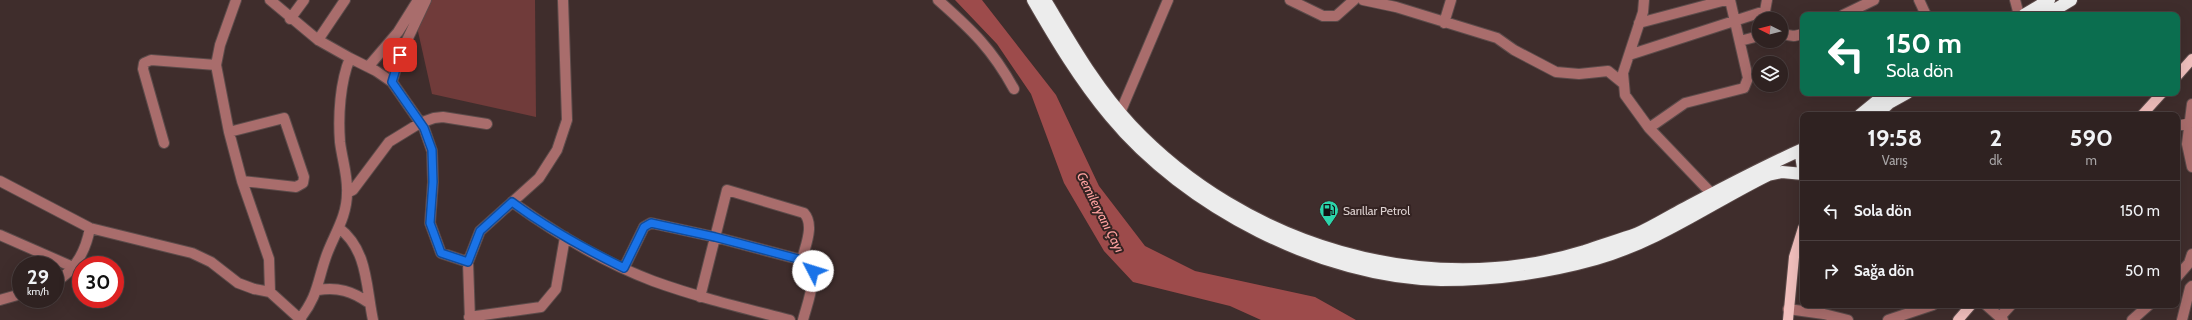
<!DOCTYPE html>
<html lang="tr">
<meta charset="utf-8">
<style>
body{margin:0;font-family:Cabin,sans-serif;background:#372a2a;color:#f1f3f6;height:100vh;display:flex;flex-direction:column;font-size:15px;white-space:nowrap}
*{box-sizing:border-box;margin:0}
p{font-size:13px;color:#a7a4a5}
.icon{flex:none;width:22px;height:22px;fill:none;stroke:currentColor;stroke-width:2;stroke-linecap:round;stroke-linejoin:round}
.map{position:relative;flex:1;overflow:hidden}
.panel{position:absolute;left:1800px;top:112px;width:380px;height:196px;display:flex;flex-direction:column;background:#2f2221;border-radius:8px;box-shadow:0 4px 16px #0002,0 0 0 1px #4a3f3f}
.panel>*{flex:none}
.top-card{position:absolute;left:1800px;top:12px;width:380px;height:84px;border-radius:8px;box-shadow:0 4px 16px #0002,0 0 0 1px #4a3f3f;background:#0b6e4f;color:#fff;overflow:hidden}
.needle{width:26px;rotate:276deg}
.fabs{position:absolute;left:1752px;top:12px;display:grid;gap:8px}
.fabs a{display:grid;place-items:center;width:36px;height:36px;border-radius:50%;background:#2f2221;box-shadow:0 4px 16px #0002,0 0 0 1px #4a3f3f;font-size:20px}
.speed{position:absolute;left:12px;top:256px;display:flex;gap:8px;font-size:20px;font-weight:700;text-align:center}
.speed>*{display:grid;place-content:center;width:52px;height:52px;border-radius:50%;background:#2f2221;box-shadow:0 4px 16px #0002,0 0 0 1px #4a3f3f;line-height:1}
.speed small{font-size:10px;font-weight:400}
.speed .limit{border:6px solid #d22;background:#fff;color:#111}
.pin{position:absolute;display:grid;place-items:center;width:34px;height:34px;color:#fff;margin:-17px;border-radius:8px;box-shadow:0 2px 6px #0006}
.me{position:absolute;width:44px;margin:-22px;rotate:310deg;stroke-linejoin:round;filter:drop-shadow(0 0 3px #0008)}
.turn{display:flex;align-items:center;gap:14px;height:84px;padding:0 20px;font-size:18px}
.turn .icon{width:52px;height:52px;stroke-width:2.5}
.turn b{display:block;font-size:28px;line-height:34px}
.eta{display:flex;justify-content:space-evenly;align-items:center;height:68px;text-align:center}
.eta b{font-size:24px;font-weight:700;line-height:28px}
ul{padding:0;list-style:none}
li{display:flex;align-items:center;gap:12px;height:60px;padding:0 20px;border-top:1px solid #4a3f3f}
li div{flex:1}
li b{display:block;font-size:15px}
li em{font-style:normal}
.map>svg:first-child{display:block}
</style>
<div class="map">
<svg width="2192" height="320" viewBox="0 0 2192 320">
<rect width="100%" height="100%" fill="#3f2d2c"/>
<path fill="#703b3a" d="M428,0H535L536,117L432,94L417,27Z"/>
<path fill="#9d4b4b" d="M955,0H982L1056,95L1099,186L1145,246L1195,271L1315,297L1356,320H1261L1230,306L1133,282L1104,251L1064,183L1031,94L997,44Z"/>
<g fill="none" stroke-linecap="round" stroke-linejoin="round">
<g stroke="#5c4b4a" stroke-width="12">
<path id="minor" d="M236,0L220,45L216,65L229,132L242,181L269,259L270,292L301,320
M270,0L318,40L350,58
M938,0C972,30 992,49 1014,89
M1290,0L1323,16H1336L1354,0
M1363,0L1396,7L1497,38L1514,50L1556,72L1579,74L1608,71L1624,84
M1644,0L1643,12L1623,73L1625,95L1649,128L1712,194
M1919,0L1926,15
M2015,0L2019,15
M1843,15L1874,0
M290,19L304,0
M1444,23L1451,0
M1639,23L1726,0
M1781,34L1794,36L1803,34
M318,40L345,0
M1740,41L1759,36
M1629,55L1765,11L1767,0
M368,67L398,32L418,0
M392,82L400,55L426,0
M2192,104L2187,144L2192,167
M1120,113L1168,0
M2177,126L2189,123
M1649,128L1685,103L1744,88L1748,78L1730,0
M229,132L284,118L304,177L303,183L296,187L242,181
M164,143L143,69L144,63L151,60L216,65
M0,181L90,228L192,253L211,262L238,283L254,289L270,292
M347,193L353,190L389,142L420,123L434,118L443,117L487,124
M512,202C555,233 603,262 653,281C697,297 743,308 790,320
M339,228C368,250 366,287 373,320
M0,235L73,267
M624,268L644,227L651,223L715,237L802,260C822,270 807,303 803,320
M2177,277L2189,263L2192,254
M55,282C75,271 86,250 90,228
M318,290C338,287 352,291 369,303
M700,297L727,190L804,213C815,225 805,246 802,260
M0,300L21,294
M1986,305L2003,320
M1788,309L1824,314L1848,320
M469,317L541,307L556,289L565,237
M2000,317L2011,305
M299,320C319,295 317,281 327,254C335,233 347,216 347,193C348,176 342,159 340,142C338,116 340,82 350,58L376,71L392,82L424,128L432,151L433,182L430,223L441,253L468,262
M470,320L468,262L480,231L539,178L557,150L567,120L563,0
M1888,320L1933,305
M2132,320L2149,305
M2182,320L2190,288L2192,286"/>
</g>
<g stroke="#5c4b4a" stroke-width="12">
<path id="major" d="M2177,76L2192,59
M2142,115L2162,93
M1788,320L1794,257L1803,228
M1958,320L1971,305"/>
</g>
<g stroke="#5c4b4a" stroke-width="14">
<path id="highway" d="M1033,0C1056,40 1080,80 1110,116C1185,207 1322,278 1441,280C1494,280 1546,273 1596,259C1659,241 1711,203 1768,175L1782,172L1803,174
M1045,0C1071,43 1096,88 1131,125C1244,245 1425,301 1585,251C1602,245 1619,240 1636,234C1652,227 1668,217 1683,209C1723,188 1762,167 1803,149
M2024,15L2049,0
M2046,15L2071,0
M1860,115L1887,93
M1876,115L1889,103L1907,93
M1803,150L1801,155L1803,168"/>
</g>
<use href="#minor" stroke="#a96d6c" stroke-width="10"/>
<use href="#major" stroke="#f1bfbd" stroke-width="10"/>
<use href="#highway" stroke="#ececec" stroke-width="12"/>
</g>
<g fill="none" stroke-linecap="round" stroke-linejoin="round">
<g stroke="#114b97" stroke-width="10">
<path id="route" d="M400,55L392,82L424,128L432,150L433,182L430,223L441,253L468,262L480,231L512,202C547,228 585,249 624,268L644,227L651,223L715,237L802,260L809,264L813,271"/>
</g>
<use href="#route" stroke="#1a73e8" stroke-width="7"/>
</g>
<defs>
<g id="fuel-pin" transform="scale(1)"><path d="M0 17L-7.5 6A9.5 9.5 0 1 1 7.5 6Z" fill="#2cd5ab" stroke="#342322"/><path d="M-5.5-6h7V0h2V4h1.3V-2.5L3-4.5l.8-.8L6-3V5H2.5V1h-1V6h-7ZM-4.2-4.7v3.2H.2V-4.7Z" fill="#111"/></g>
</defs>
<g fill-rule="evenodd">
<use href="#fuel-pin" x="1329" y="210"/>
</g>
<g text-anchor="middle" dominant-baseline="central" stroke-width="4" stroke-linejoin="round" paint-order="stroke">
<g font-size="12" fill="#dfd3d2" stroke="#342322" text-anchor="start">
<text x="1343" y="210">Sarıllar Petrol</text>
</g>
<g font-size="13" font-style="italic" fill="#ffa2a0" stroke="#342322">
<text transform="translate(1101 212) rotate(63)">Gemileryanı Çayı</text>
</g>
</g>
</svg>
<div class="fabs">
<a><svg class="needle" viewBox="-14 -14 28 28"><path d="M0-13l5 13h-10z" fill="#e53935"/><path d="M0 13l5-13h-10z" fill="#a7a4a5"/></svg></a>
<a><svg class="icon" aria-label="layers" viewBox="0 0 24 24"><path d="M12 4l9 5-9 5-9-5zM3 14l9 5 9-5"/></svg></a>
</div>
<div class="speed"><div>29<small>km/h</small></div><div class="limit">30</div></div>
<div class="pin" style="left:400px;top:55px;background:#d93025"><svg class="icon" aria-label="arrive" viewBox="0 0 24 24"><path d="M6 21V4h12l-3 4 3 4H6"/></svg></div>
<svg class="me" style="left:813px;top:271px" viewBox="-20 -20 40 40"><circle r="19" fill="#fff"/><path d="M0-13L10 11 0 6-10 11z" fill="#1a73e8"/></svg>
<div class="top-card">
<div class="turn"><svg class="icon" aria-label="left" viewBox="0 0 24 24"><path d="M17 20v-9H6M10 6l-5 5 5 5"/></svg><div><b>150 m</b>Sola dön</div></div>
</div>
<section class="panel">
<div class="eta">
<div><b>19:58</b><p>Varış</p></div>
<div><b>2</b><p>dk</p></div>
<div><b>590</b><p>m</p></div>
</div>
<ul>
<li><svg class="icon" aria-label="left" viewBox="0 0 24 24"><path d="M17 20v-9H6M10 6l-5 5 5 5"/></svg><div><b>Sola dön</b></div><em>150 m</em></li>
<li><svg class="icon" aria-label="right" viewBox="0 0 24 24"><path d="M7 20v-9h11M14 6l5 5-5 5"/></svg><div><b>Sağa dön</b></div><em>50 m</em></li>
</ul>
</section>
</div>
